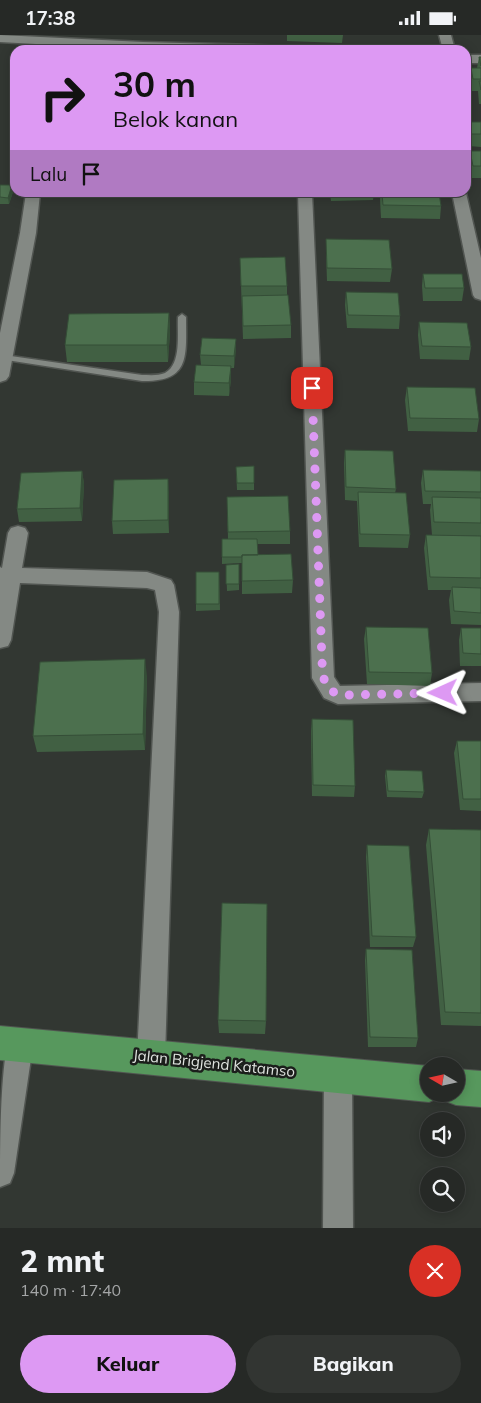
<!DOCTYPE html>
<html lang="id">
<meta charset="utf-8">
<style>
body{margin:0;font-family:Mulish,sans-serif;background:#323532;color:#f1f3f6;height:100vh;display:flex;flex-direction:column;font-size:19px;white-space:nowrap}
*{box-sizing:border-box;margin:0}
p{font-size:16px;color:#a4a6a7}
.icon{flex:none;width:28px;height:28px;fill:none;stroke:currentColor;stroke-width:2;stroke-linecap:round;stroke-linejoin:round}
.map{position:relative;height:1193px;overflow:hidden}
.sheet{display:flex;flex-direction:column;background:#262926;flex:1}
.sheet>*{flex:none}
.top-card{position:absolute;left:10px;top:10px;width:461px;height:152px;border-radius:15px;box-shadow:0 2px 12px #0003,0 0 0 1px #424543;background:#dd99f3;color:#111;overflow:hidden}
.needle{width:32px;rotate:279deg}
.tools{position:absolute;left:420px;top:1022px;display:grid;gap:10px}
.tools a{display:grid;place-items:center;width:45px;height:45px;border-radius:50%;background:#262926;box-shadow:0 2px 12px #0003,0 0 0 1px #424543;font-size:25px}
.pin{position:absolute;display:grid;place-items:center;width:42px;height:42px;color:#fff;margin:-21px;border-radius:10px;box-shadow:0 2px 8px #0006}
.me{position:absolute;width:55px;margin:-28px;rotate:269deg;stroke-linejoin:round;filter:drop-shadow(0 0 4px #0008)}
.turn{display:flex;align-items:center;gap:18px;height:105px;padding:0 20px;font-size:22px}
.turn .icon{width:65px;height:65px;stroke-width:2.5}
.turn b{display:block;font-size:35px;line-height:42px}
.then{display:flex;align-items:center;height:48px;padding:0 20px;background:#0003;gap:10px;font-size:19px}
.round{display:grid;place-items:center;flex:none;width:52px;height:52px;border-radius:26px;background:#323532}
.summary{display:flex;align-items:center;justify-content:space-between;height:85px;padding:0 20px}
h1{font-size:30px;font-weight:800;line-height:38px}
.cta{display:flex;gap:10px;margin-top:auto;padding:10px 20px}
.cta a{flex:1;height:58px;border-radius:30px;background:#dd99f3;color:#111;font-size:20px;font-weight:800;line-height:58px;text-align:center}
.cta a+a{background:#323532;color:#f1f3f6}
.status{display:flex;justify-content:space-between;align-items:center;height:35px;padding:0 25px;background:#262926;direction:ltr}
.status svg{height:14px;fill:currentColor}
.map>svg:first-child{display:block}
</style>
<div class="status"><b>17:38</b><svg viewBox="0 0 49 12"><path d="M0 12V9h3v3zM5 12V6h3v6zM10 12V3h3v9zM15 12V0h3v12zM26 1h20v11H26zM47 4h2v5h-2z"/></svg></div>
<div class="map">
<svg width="481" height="1193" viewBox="0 0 481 1193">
<rect width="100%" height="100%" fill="#323732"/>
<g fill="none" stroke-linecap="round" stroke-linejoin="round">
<g stroke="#515551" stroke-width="3">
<path id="service" d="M182,279L186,282C186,321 191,347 142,346L0,324L1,321L4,320L142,340C150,340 158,341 165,338C182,329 177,298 178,282Z"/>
</g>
<g stroke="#515551" stroke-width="3">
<path id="minor" d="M0,0L143,7L289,11L295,15H143L0,7Z
M439,0H451L455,15H443Z
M466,20H481V28H466Z
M26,158H40L36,198L9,341L6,345L0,347V298L20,198Z
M298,158H312L334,642L340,651L481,648V666L338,669L324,663L312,643Z
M452,158H466L481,223V265L475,263L473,260Z
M18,491L25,493L28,498L22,533L147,537L171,545L174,550L179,577L165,1022L161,1032L151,1035L141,1032L137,1022L159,577L155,555L147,553L20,548L11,605L8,611L0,613V532L2,533L8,498L11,493Z
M19,997L29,1001L33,1010L14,1138L10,1148L0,1152C0,1110 0,1038 9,1001Z
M338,1026L348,1030L352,1040L353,1193H323L324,1040L328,1030Z"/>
</g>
<g stroke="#515551" stroke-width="2">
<path id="trunk" d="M0,991L429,1031V1059H456V1034L481,1036V1072L456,1070L443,1065L442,1061L429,1067L0,1025Z"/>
</g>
<use href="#service" fill="#848984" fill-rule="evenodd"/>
<use href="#minor" fill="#848984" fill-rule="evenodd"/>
<use href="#trunk" fill="#57985d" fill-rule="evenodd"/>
</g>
<path fill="#416043" d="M287,0H343L342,8L287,6Z
M479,22H481V69H479L478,56H471L469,45L471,33H477Z
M466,51L470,64L469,71H466Z
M469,87H481V112L469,111L467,99Z
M470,116H481V143H471L468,128Z
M0,150L13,157L9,169H0Z
M330,158H374L373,165L331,166Z
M381,158H439L441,171L440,184L381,183L380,164Z
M326,204L392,234L390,247L327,246L326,217Z
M240,223L287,251V260L291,290V303L243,304Z
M423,239L464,253L462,266H423L422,251Z
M346,257L400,281L399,294L347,293L345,270Z
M169,278L170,296L168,327H67L65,310Z
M419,287L471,312L469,325L420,324L418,300Z
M236,304L234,333H231V344L229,361L194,360V347L201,330L200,320Z
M407,352L479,384L477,397L408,396L405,365Z
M345,415L396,454L395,458L410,500L408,513L359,512L357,466L345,465L344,428Z
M254,431V455H237L236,432Z
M423,435L481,436V501L432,500L430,475L431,469H423L421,448Z
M82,436L84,449L82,486L19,487L17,474Z
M169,457V498L113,499L112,486Z
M227,462L290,496V509H257L258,520L293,545L292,558L242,559V528L222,529V504H228Z
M426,500L481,501V590L451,589L449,565L451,555H428L424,513Z
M239,529V555L227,556L226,530Z
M219,537L220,575L196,576V569Z
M366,592L432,638L430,651L367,649L364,604Z
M461,593H481V631H460L459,605Z
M147,641L145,715L37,717L33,701Z
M312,684L355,751L354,762L312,761L311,696Z
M457,706H481V776L460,775L454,718Z
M386,735L424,757L422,763L387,762L385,741Z
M429,794L481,795V991L441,990L426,810Z
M367,810L416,902L413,912H370L366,822Z
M366,914L418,1003L416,1012H368L365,925Z
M218,985L266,986L265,999L219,998Z"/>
<path fill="#354e37" d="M12,150L13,157L9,169L8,163Z
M169,278L170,296L168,327L167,310Z
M236,304V317L234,333V321Z
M231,331V344L229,361V348Z
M82,436L84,449L82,486L80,473Z
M168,444L169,457V498L168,485Z
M145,624L147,641L145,715L143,699Z"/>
<path fill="#4c704e" stroke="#354e37" d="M234,14H273V15H234Z
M479,22H481V31Z
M471,33H481V44H473Z
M479,46H481V55Z
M466,51H467L470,64H466Z
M469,87H481V99H471Z
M470,116H481V131H473Z
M0,150H12L8,163L0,162Z
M382,158H439L441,171L383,170Z
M326,204L389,205L392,234L327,233Z
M285,222L287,251H241L240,223Z
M423,239H462L464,253H425Z
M346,257L398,258L400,281L348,280Z
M288,260L291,290L243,291L242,261Z
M169,278L167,310H65L69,279Z
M419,287L467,288L471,312L422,311Z
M202,303L236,304L234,321L200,320Z
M196,330L231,331L229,348L194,347Z
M407,352L475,353L479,384L410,383Z
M345,415L393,416L396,454L346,452Z
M254,431V448H237L236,432Z
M423,435L481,436V457L425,456Z
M82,436L80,473L17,474L21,438Z
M168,444V485L112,486L114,445Z
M358,457L406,458L410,500L360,499Z
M288,461L290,496L228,497L227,462Z
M432,462L481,463V488L434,487Z
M426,500L481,501V543L430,542Z
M222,504H257L258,520H242V522H222Z
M291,519L293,545L242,546V520Z
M239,529V549H226V530Z
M196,537H219V569H196Z
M452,552L481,553V578L454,576Z
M366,592L428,593L432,638L369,637Z
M461,593H481V619L463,618Z
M145,624L143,699L33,701L40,627Z
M312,684L353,685L355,751L313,750Z
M457,706H481V764H463Z
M386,735L422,736L424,757L388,756Z
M429,794L481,795V978L445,977Z
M367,810L409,811L416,902L372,901Z
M222,868L267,869L266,986L218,985Z
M366,914L412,915L418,1003L370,1002Z"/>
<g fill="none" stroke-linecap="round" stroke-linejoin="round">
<path stroke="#dd99f3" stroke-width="9" stroke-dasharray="0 16.2" d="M312,353L322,626C323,645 324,659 347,660L443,658"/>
</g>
<g text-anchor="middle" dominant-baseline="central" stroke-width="5" stroke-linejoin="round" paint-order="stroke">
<g font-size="15" fill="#dfe3df" stroke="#1b1e1b">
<text transform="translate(214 1028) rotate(6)">Jalan Brigjend Katamso</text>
</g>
</g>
</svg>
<div class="tools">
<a><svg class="needle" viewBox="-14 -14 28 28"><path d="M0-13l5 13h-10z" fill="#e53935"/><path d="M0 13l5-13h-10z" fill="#a4a6a7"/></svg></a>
<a><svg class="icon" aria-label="sound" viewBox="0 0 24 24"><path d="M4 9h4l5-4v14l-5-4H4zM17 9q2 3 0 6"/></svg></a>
<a><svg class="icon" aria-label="search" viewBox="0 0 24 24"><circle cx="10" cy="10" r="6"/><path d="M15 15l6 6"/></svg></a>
</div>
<div class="pin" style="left:312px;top:353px;background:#d93025"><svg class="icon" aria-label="arrive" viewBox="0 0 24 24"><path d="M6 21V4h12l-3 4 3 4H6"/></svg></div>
<svg class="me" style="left:443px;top:658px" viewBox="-20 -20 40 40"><path d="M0-17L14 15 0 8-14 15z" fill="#dd99f3" stroke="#fff" stroke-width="4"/></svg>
<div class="top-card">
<div class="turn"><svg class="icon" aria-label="right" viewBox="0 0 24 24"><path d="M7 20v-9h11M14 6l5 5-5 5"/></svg><div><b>30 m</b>Belok kanan</div></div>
<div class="then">Lalu<svg class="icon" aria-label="arrive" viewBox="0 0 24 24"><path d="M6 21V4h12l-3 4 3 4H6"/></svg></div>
</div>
</div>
<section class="sheet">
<div class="summary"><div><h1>2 mnt</h1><p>140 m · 17:40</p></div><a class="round" style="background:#d93025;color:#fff"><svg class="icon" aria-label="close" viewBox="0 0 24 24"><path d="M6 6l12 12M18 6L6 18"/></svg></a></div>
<div class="cta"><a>Keluar</a><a>Bagikan</a></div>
</section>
